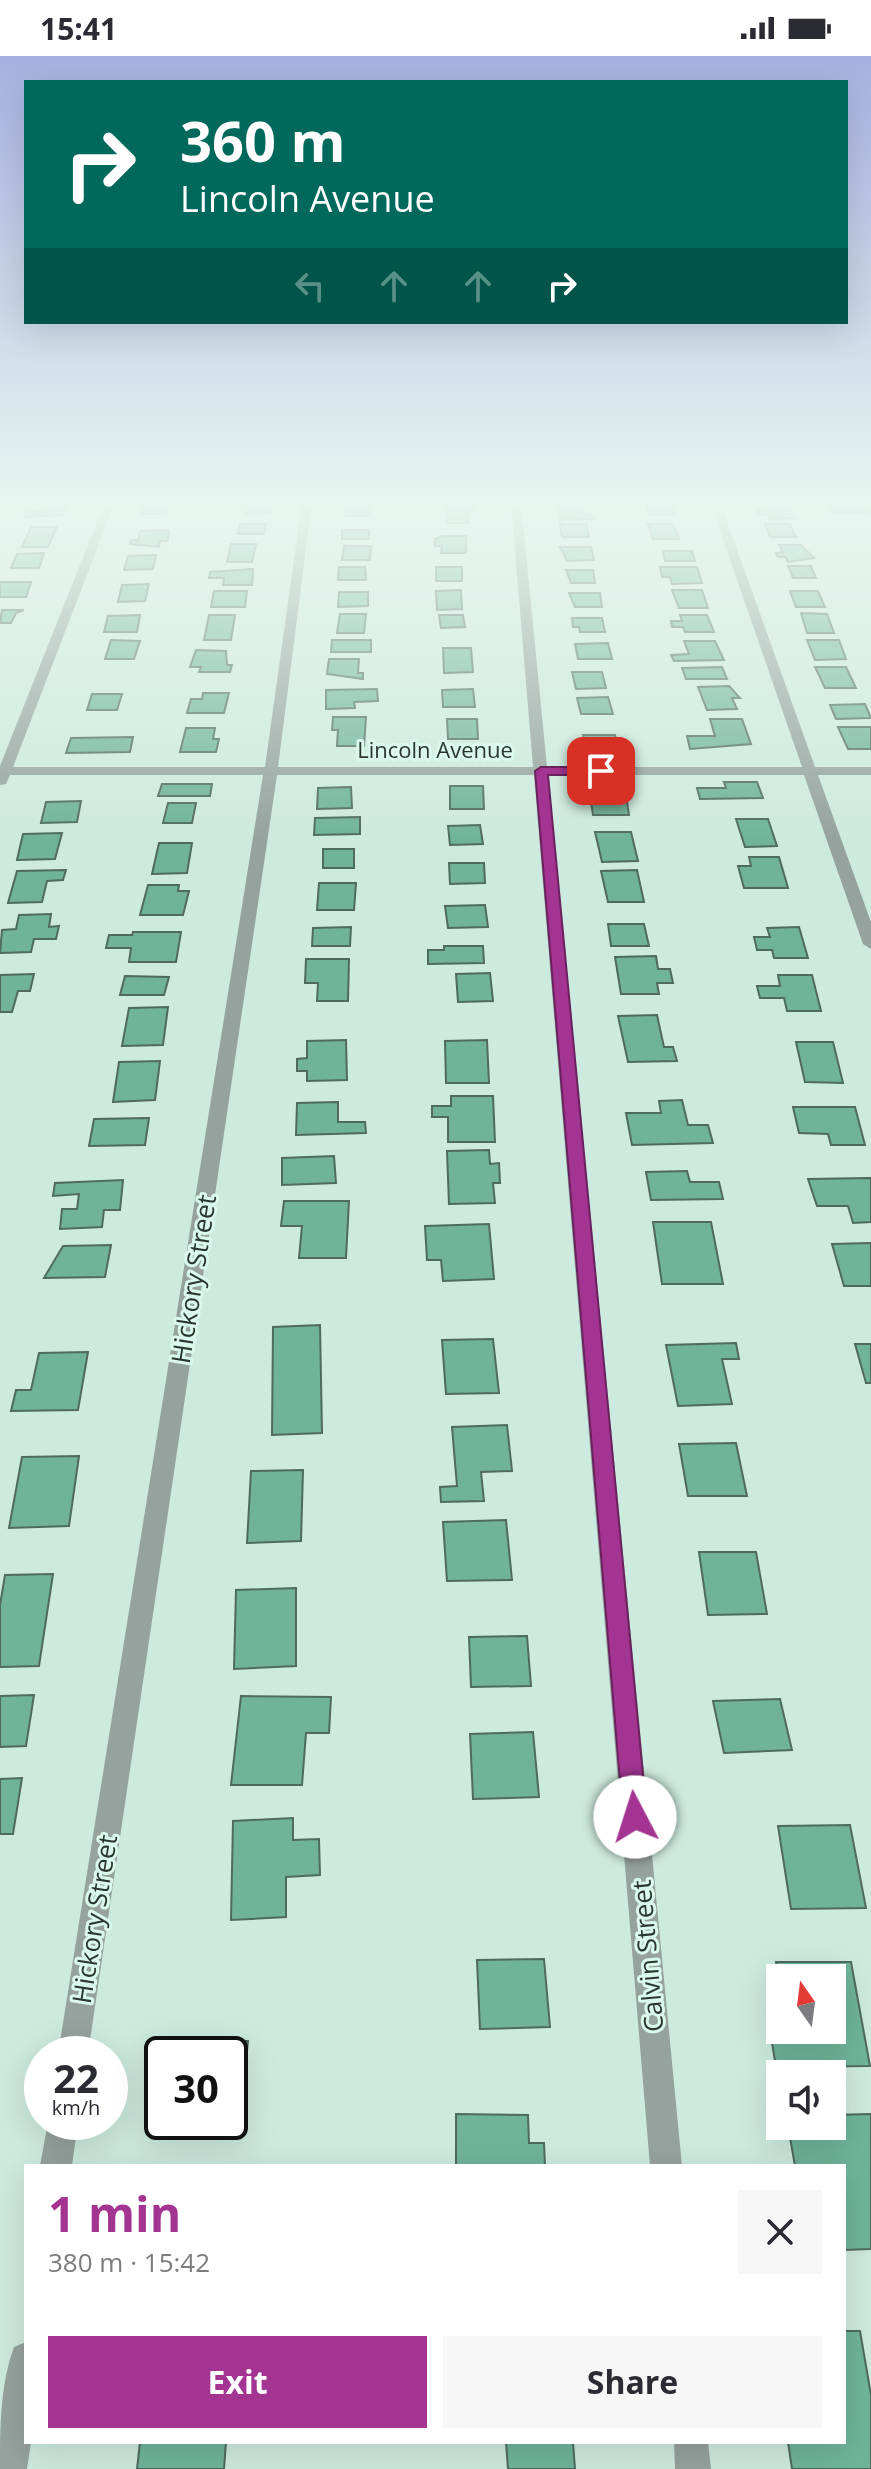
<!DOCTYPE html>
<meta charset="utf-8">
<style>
body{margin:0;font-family:"Open Sans",sans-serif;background:#f7f7f7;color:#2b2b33;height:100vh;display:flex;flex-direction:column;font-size:30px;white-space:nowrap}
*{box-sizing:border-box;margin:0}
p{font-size:26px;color:#7c7c81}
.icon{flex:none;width:44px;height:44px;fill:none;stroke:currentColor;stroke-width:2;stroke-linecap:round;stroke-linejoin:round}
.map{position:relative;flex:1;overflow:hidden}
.sheet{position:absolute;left:24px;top:2108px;width:822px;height:280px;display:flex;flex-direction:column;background:#fff;border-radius:0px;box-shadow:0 8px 32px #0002}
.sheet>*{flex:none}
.banner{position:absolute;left:24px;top:24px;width:824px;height:244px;border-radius:0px;box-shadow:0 8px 32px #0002;background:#00695c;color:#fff;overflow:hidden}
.needle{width:52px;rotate:346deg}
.buttons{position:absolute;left:766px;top:1908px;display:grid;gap:16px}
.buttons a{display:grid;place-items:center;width:80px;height:80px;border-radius:0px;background:#fff;box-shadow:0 8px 32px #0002;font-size:40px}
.speed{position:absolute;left:24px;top:1980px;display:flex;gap:16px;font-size:40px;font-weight:700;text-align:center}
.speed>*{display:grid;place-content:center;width:104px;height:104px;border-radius:50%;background:#fff;box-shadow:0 8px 32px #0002;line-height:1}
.speed small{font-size:20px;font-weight:400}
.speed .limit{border:4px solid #111;border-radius:12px;background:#fff;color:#111}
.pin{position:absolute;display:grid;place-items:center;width:68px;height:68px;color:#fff;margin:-34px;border-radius:16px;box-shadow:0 4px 12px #0006}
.me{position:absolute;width:88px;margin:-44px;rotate:355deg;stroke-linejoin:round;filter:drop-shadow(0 0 6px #0008)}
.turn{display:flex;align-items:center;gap:28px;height:168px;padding:0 24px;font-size:36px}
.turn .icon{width:104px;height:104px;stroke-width:2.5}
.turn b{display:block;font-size:56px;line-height:68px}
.lanes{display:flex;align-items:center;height:76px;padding:0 24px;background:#0003;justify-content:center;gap:40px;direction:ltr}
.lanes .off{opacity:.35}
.round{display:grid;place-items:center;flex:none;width:84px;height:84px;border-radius:0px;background:#f7f7f7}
.head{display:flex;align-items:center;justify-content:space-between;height:136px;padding:0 24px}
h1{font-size:48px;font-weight:700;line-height:60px;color:#a33492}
.cta{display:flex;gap:16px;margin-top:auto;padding:16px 24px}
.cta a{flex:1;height:92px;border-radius:0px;background:#a33492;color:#fff;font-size:32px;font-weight:700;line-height:92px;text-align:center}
.cta a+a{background:#f7f7f7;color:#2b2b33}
.status{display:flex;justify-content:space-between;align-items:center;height:56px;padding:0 40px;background:#fff;direction:ltr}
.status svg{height:22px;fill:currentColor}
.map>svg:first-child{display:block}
</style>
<div class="status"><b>15:41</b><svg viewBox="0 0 49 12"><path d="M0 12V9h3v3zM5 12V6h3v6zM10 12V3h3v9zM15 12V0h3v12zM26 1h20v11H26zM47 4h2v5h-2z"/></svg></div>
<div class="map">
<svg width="871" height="2413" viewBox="0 0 871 2413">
<rect width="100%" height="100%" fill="#cdeade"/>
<path fill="#6fb49a" stroke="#506a60" stroke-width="2" d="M52,446H76L66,448L63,459L25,461L27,455H40Z
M144,446H168L165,458H141Z
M230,446L272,448L271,457L244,458L245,449Z
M346,446H370V460H346Z
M446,446H466L467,450H474V456H468L469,467H446Z
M762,447H788L796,462L769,463L767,458L759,459L757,454H765Z
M828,447H871V456H832Z
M556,448H582L585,458H594L595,463L559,464Z
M646,448H671L675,459H649Z
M240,468H266L264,478H238Z
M560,468H586L589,481H562Z
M648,468H673L679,483H653Z
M765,468H790L796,481H770Z
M31,471H57L48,491H22Z
M169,474L168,485H160L159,491L130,488L131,484H138L140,475Z
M342,474H369V483H342Z
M442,480H466V497H441L442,490H435V483Z
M231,488H256L252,506H227Z
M779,489H801L814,502L788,506L785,501H778L776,497L783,496Z
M344,490H371L370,504H342Z
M560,491H591L594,504L567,505Z
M663,495H692L695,505H665Z
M44,497L39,512H11L17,498Z
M156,499L153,513L124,514L128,500Z
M788,510H811L816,522H793Z
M339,511H365L366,524H338Z
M436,511H462V525H436Z
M660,511H697L702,527L672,528L670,521H662Z
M253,513L252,529H223L224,522H209L210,516Z
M566,514H593L595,527H571Z
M0,526H31L26,541H0Z
M149,528L145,545L118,546L122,529Z
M461,534L462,553L437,554L436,535Z
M672,534H702L708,552H679Z
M214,535H247L245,551H211Z
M790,535H818L825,551H796Z
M339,536H368V550L338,551Z
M569,537H600L602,551H575Z
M2,554H24L16,557L11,567H0Z
M801,557L827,558L834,577H807Z
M340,558H366L364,577H337Z
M140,559L137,576H104L108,560Z
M209,559H235L231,584H204Z
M439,559H463L465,571L441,572Z
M680,559H707L714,576H685L683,571H672L671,565H682Z
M572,562H602L605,576H580L579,571H573Z
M111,584L140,585L134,603H105Z
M332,584H371V596H331Z
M807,584H839L846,603L815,604Z
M684,585H715L724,604L674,605L671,599L689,598Z
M608,587L612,603H578L575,588Z
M443,592H471L473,616L444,617Z
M196,594L226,595L227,609H232L230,616H199L201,611H190Z
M329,603H359L358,617H363V623L327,618Z
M722,611L727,623H686L682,612Z
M815,611H846L856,632H825Z
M572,616H602L606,632L576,633Z
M729,630L740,642H732L737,653L707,654L698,631Z
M377,633L378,645L354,646L355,652L326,653V634Z
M473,633L475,651H443L442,634Z
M203,637H229L224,657H187L191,643H202Z
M92,638H122L117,654H87Z
M608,641L613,658H581L577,642Z
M865,648L871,662L836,663L830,649Z
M333,661H366L364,690H337L338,674H332Z
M447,663H477L478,683H448Z
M710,663H742L751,688L690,693L687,680H715Z
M838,671H871V693H848Z
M186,672H215L213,683H219L216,696H180Z
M583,679H615L619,694L587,695Z
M133,681L130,696L66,697L71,682Z
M724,726H757L763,742L700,743L697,732H726Z
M162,728H212L210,740H158Z
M599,729H619L620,739H626L629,759H593L590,739H600Z
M450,730H483L484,753H450Z
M351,731L352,752L317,753L318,732Z
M81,745L77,766L41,767L46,746Z
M168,747H196L192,767H163Z
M360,761V778L314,779L315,762Z
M736,763H768L777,790L745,791Z
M480,769L483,788L450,789L448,770Z
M595,776H631L638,805L602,806Z
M62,777L55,803L17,804L23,778Z
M159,787H192L187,817L152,818Z
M323,793H354V812H323Z
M749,801H779L788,832H744L738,810H751Z
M449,807H484L485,827L450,828Z
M66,814L63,824L47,825L42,846L8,847L17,815Z
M637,814L644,846H608L601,815Z
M319,827H356L354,854H317Z
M148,829H179L178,835H189L183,859H140Z
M485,849L488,871L448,872L445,850Z
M51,858L49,871L59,870L56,883H34L31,896L0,897L2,874L16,873L19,859Z
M608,868H644L649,890H611Z
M351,871L350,890H312L313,872Z
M799,871L808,902H774L772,894H757L754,881H770L767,872Z
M133,876H181L176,906H129L131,892H106L109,879H132Z
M444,890H483L484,907L428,908V894H444Z
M656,900L658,913H670L673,927H657L659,938H621L615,901Z
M306,903H349L348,945H317L318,927H305Z
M490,917L493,945L458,946L456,918Z
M34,918L30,935H18L12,956H0V919Z
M778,919H812L821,955H787L784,942H760L757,930H780Z
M125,920L169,921L164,939H120Z
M168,951L163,989L122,990L129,952Z
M657,959L664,991H673L677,1005L628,1006L618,960Z
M346,984L347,1024L307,1025V1015H297V1003L307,1002V985Z
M487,984L489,1027H446L445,985Z
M796,986H833L843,1027L805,1026Z
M160,1005L155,1044L113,1046L119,1006Z
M451,1040H493L495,1086H448V1061H432V1050H451Z
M682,1044L688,1069H708L713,1087L632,1089L626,1057H661L659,1045Z
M338,1046V1066H365L366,1077L296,1079L297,1047Z
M793,1051H855L865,1089H831L828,1078L799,1077Z
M149,1062L145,1089L89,1090L94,1063Z
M489,1094L490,1108L499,1107L500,1127H493L495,1147L449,1148L447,1095Z
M334,1100L336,1127L282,1129V1102Z
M687,1115L690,1126H719L723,1143L651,1144L646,1116Z
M871,1122V1166L853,1167L848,1150H817L808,1123Z
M123,1124L120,1154H104L102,1171L60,1173L62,1153H77L79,1138L53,1140L55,1127Z
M284,1145H349L346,1202H299L302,1170H281Z
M653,1166H711L723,1228H662Z
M489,1168L494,1223L443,1225L441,1204H427L425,1170Z
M871,1187V1230H844L832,1188Z
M111,1189L105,1221L44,1222L63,1190Z
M320,1269L322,1377L272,1379L273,1271Z
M493,1283L499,1337L446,1338L442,1284Z
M736,1287L739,1303H722L732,1348L678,1350L666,1289Z
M855,1288H871V1327H866Z
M88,1296L78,1354L11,1355L16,1334H31L39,1297Z
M507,1369L512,1415L481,1416L484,1445L441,1446L440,1431L457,1430L452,1371Z
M736,1387L747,1440H688L679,1388Z
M79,1400L69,1470L9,1472L22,1401Z
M303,1414L301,1485L247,1487L251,1415Z
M506,1464L512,1524L447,1525L443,1466Z
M699,1496H756L767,1558L708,1559Z
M53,1518L39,1610L0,1611V1549L5,1519Z
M296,1532V1610L234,1613L236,1534Z
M527,1580L531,1630L471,1631L469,1581Z
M34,1639L26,1690L0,1691V1640Z
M241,1640L331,1641L329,1677H306L302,1729H231Z
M780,1643L792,1694L724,1697L713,1645Z
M533,1676L539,1741L473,1743L470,1678Z
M22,1722L13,1778H0V1723Z
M293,1762V1784L319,1783L320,1819L286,1821V1861L231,1864L233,1765Z
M850,1769L866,1852L791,1853L778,1770Z
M544,1903L550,1971L480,1973L477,1904Z
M776,1906H851L870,2010L776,2011L768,1963H780V1974H832V1922H780V1929Z
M182,1984L248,1985L239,2073L172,2071V2066H230V1998H180Z
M456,2058L528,2059L529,2087H544L545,2110H456Z
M871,2058V2193L844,2194V2110H795L788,2070H832V2059Z
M844,2275H860L871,2339V2413H792L788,2386H844Z
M140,2386H226L224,2413H137Z
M506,2386H573L575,2413H508Z"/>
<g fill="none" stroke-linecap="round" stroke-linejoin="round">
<path fill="#96a29d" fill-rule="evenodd" d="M105,446H115L13,711H265L302,446H312L278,711H533L511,446H521L547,711H802L710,446H720L815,711H871V719H818L871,866V893L863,888L804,719H548L682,2110H650L534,719H277L88,1998H58L263,719H10L6,728L0,729V710Z
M48,2066H78L72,2110H40Z
M26,2286V2386H31L27,2413H0C0,2373 0,2329 14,2291Z
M674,2386H708L711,2413H675Z"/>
</g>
<linearGradient id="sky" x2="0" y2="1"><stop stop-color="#a5b1e0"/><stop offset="0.57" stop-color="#e8f6f0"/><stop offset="1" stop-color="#e8f6f0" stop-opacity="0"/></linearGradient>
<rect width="871" height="784" fill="url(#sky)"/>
<path fill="#a33492" stroke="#6a225f" stroke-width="2" d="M541,711H601L607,715L601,719H548L647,1761L643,1768L635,1771L626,1768L623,1761L535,715Z"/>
<g text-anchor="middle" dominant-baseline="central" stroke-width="6" stroke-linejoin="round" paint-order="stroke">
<g font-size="22" fill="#2a3631" stroke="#daf8eb">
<text x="435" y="693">Lincoln Avenue</text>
</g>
<g font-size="26" fill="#2a3631" stroke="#daf8eb">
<text transform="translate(193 1223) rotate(-81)">Hickory Street</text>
<text transform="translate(94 1863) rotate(-81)">Hickory Street</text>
<text transform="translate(647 1900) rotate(-95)">Calvin Street</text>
</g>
</g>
</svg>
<div class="buttons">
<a><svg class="needle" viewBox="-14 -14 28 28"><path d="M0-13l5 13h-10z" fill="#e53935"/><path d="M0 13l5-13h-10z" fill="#7c7c81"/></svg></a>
<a><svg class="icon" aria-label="sound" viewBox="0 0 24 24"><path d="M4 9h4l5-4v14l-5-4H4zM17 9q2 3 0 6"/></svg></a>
</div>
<div class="speed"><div>22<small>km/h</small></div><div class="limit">30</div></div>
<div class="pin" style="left:601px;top:715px;background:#d93025"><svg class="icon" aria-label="arrive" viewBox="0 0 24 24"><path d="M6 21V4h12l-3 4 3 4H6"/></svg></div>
<svg class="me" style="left:635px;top:1761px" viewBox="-20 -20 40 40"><circle r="19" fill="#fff"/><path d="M0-13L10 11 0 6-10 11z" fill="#a33492"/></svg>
<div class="banner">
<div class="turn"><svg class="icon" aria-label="right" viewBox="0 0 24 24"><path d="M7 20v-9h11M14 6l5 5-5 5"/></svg><div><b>360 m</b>Lincoln Avenue</div></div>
<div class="lanes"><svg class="icon off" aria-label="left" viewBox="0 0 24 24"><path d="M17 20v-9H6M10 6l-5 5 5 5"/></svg><svg class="icon off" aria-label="ahead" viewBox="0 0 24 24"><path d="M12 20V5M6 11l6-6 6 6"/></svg><svg class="icon off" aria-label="ahead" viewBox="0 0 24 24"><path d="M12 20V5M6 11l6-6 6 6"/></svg><svg class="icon" aria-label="right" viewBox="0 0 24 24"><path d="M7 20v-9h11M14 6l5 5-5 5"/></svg></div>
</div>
<section class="sheet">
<div class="head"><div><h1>1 min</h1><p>380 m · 15:42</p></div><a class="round"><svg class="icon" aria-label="close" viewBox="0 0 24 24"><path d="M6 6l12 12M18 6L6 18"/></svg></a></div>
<div class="cta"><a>Exit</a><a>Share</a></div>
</section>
</div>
